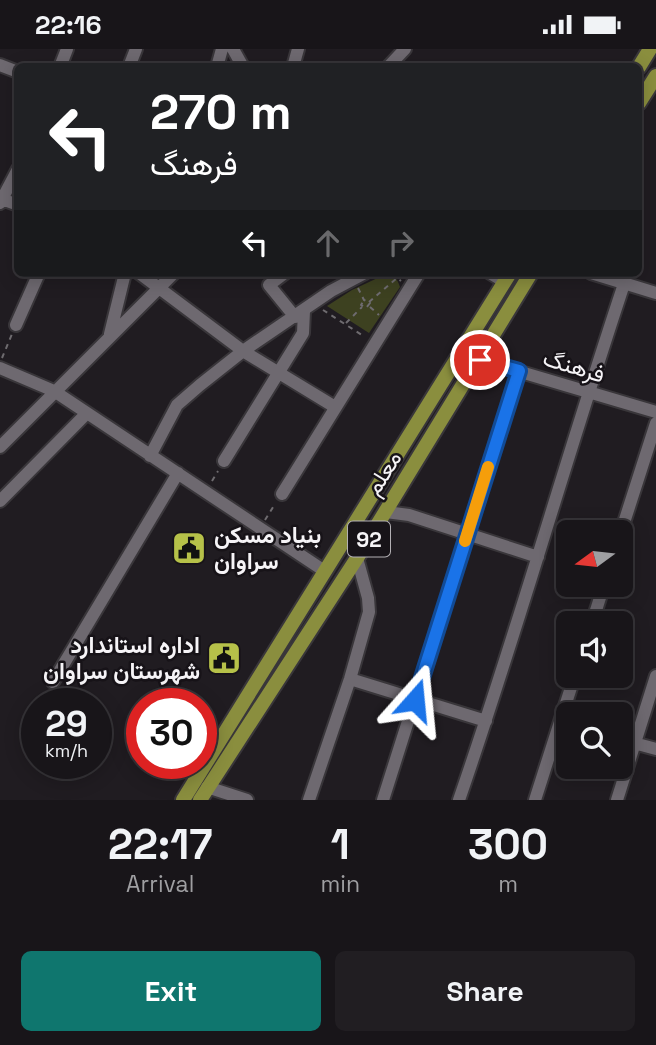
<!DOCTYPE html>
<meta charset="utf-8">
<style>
body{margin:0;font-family:"Space Grotesk",Vazirmatn,sans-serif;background:#211e22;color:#f1f3f6;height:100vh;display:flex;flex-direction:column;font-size:26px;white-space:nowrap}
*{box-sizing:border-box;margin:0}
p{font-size:23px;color:#9f9fa2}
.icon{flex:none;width:38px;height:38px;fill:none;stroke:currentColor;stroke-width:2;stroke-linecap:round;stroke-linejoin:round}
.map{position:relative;height:751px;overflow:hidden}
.sheet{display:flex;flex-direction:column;background:#181519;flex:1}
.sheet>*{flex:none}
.guide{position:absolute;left:14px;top:14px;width:628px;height:214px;border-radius:10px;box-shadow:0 4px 18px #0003,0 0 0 2px #363438;background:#202124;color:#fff;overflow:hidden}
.needle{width:46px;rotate:255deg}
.fabs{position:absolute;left:556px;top:471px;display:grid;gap:14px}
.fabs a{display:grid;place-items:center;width:77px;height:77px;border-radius:10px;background:#181519;box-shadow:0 4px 18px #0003,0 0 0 2px #363438;font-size:35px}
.speed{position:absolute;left:21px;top:639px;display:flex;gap:14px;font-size:35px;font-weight:700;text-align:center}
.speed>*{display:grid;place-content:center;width:91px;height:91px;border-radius:50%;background:#181519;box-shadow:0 4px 18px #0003,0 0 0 2px #363438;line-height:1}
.speed small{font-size:18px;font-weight:400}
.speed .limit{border:10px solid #d22;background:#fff;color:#111}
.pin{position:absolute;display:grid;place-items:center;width:60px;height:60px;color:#fff;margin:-30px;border:4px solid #fff;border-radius:50%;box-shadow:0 2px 7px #0007}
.me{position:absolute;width:77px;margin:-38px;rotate:18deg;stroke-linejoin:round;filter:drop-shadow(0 0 5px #0008)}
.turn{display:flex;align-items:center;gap:24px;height:147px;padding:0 21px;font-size:32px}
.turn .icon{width:91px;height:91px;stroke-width:2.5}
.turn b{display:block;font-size:49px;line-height:60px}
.lanes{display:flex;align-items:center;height:66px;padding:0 21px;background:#0003;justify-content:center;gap:35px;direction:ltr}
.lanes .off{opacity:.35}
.eta{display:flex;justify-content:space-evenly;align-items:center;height:119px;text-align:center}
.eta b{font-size:42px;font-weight:600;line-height:49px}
.button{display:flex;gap:14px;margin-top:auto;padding:14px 21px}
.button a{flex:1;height:80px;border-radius:10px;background:#0f766e;color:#fff;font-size:28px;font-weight:600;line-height:80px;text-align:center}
.button a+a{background:#211e22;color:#f1f3f6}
.status{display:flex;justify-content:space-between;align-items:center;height:49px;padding:0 35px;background:#181519;direction:ltr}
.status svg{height:19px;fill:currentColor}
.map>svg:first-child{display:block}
</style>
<div class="status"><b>22:16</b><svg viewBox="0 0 49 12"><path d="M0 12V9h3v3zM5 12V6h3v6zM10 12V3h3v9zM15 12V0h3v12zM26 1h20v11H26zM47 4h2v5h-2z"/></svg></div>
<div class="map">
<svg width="656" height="751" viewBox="0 0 656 751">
<rect width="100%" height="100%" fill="#201c21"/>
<path fill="#3d4120" d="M384,226C394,226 397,229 400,238L369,284L327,257L352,241Z"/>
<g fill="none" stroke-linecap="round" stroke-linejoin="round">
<g stroke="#39363a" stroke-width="16">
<path id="minor" d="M233,0L243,18
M0,16L18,23
M60,18L67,0
M129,18L136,0
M217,18L222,0
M293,18L298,0
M388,18L405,0
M2,150L18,156
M0,154L18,120
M139,224L243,302L335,358
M285,224L269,236L295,268
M490,224L505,233
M591,224L656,244
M16,276L39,224
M110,285L125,224
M480,311L656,363
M0,319L54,342L323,521
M0,398L174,224
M150,407L177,356L200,336L243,302L331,242L365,224
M224,412L303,284L304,262
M282,445L419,224
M0,452L87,364
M386,463L409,466L538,508
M621,483L656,374
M592,574L604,536
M350,630L486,672
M53,633L178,424
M634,694L656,700
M207,738L247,751
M309,751L350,630L369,563L368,549L357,509
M383,751L519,322
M459,751C518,580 567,406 624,235
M535,751L575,626
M617,751L656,627"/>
</g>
<g stroke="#39363a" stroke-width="18">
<path id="major" d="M639,18L650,0
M639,54L656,27
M183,751L510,224
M200,751L357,509L531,224"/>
</g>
<path stroke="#6e6b6f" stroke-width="2" stroke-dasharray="5 5" stroke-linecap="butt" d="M358,239L364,251L370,254L366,259L361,256L364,251
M369,253L397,229L401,232
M370,258L379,266
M323,261L365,288
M346,274L362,258
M2,309L12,285
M212,432L218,422
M265,471L275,455"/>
<use href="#minor" stroke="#6e6970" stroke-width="12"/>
<use href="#major" stroke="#8a8e3e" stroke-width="14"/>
</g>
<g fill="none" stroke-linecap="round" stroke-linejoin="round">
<g stroke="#114b97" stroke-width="18">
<path id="route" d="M415,651L519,322L480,311"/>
</g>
<use href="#route" stroke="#1a73e8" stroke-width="12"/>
<path stroke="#f59e0b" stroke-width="12" d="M465,492L488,418"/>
</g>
<defs>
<g id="civic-square" transform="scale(1.75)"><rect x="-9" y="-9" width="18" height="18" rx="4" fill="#b6c149" stroke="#171318"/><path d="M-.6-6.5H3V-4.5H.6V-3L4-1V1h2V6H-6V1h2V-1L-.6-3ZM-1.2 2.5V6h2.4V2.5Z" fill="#111"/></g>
</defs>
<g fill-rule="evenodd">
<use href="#civic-square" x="189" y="499"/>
<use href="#civic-square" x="224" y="609"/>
</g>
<g text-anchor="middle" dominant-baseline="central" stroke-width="5" stroke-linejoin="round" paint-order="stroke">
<rect fill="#171318" stroke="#b3b0b4" stroke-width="2" x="348" y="472.5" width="42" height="35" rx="5"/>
<g font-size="21" font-weight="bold" fill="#f6f4f7">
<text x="369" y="490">92</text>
</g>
<g font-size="23" fill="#f6f4f7" stroke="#171318">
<text transform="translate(574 317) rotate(17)">فرهنگ</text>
<text transform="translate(383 424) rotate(-58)">معلم</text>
</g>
<g font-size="23" font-weight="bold" fill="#f6f4f7" stroke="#171318" text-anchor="start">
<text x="214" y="486">بنیاد مسکن<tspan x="214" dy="26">سراوان</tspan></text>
<text x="200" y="596" text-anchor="end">اداره استاندارد<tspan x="200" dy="26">شهرستان سراوان</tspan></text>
</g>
</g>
</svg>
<div class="fabs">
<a><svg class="needle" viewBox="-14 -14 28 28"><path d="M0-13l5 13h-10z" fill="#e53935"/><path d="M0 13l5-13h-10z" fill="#9f9fa2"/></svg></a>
<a><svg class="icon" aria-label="sound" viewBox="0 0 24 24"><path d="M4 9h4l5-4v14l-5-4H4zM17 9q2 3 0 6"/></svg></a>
<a><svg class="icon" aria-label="search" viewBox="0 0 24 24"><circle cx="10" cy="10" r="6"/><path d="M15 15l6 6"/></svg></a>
</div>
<div class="speed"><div>29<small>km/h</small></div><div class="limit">30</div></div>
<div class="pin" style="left:480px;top:311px;background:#d93025"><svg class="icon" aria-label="arrive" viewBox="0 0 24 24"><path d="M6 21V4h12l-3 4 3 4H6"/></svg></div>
<svg class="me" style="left:415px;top:651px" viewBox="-20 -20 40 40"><path d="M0-17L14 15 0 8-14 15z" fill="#1a73e8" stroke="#fff" stroke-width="4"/></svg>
<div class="guide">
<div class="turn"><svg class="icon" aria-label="left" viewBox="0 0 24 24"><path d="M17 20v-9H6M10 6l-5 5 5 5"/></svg><div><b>270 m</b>فرهنگ</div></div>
<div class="lanes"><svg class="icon" aria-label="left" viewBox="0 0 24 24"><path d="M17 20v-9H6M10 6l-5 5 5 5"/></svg><svg class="icon off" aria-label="ahead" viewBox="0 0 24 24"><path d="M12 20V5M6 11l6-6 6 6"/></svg><svg class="icon off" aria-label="right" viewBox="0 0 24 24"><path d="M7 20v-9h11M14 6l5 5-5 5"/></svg></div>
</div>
</div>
<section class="sheet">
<div class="eta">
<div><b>22:17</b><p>Arrival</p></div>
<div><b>1</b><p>min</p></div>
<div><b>300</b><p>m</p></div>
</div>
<div class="button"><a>Exit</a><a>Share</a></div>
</section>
